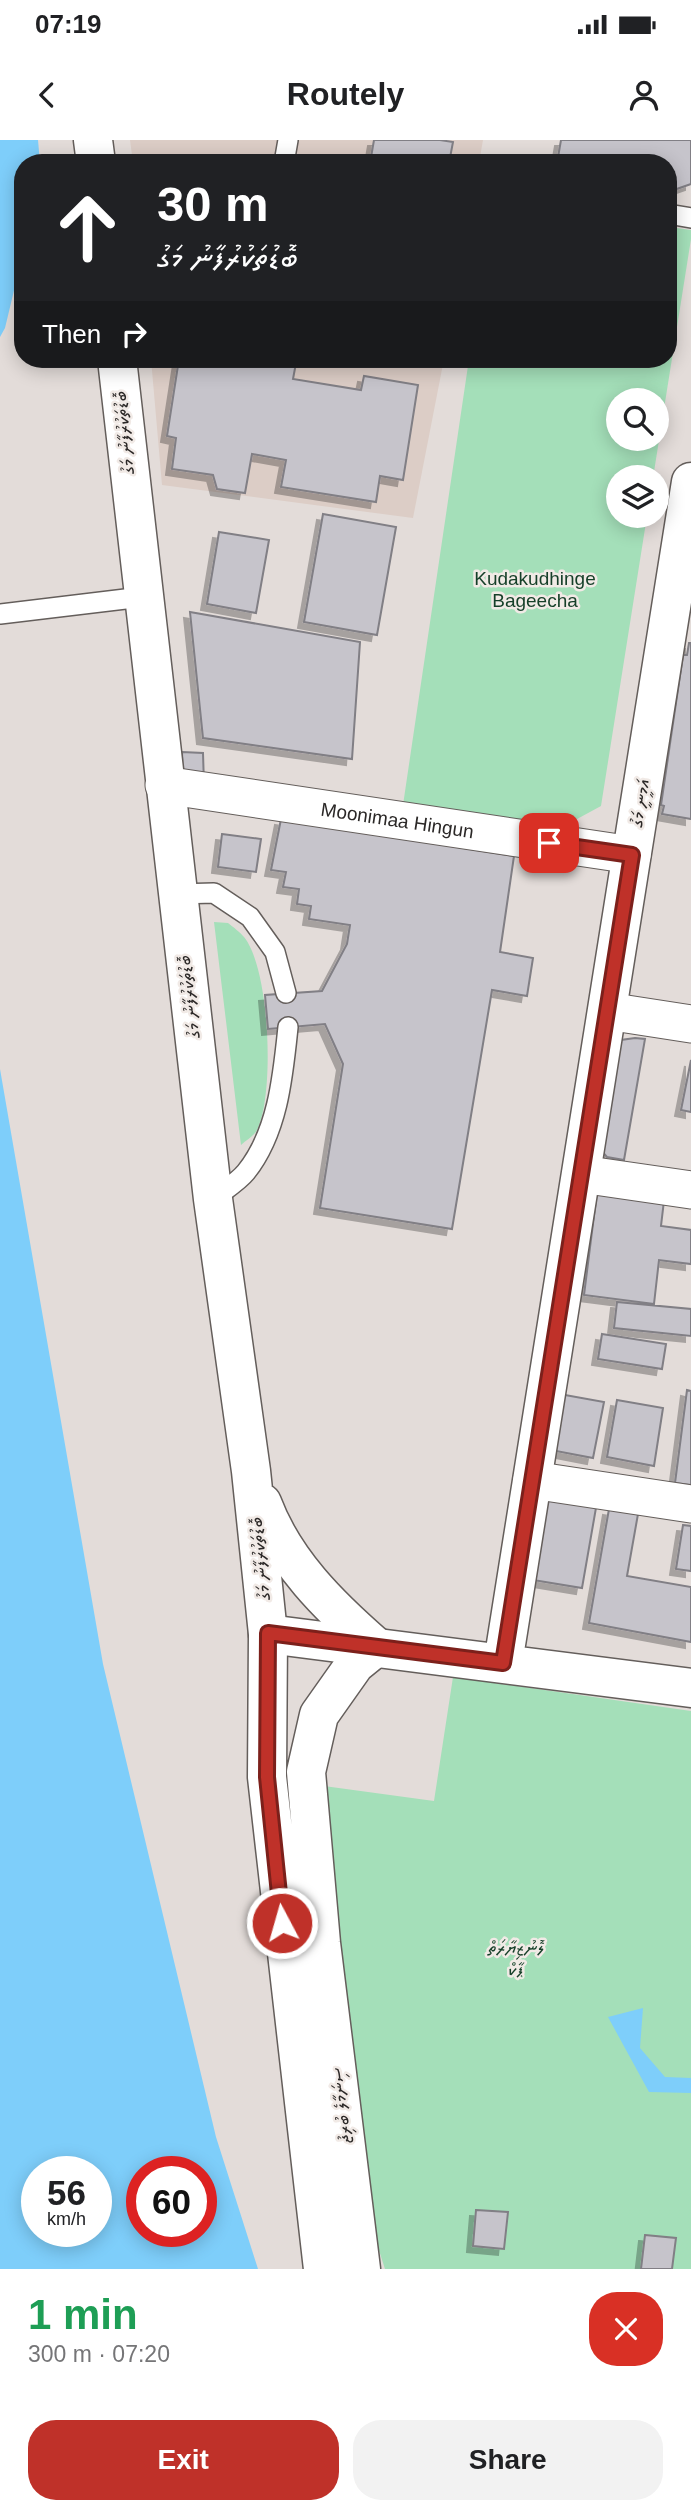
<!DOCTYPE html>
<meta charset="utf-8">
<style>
body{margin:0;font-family:Arial,"Noto Sans Thaana",sans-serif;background:#f2f2f2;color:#202124;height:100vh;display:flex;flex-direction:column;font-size:26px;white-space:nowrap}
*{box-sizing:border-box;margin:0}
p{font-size:23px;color:#757577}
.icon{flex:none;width:38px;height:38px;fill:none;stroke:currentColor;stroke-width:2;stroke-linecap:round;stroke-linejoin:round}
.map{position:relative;height:2129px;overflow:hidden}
.details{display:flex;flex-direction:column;background:#fff;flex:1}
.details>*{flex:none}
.top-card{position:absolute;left:14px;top:14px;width:663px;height:214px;border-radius:28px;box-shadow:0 4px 18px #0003;background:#202124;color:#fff;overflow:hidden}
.controls{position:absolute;left:606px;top:248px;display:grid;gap:14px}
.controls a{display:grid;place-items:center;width:63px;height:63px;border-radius:50%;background:#fff;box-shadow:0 4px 18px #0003;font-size:35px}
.speed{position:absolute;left:21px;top:2016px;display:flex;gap:14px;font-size:35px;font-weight:700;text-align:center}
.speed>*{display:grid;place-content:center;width:91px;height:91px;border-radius:50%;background:#fff;box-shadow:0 4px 18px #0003;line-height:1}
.speed small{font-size:18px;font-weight:400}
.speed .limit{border:10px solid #d22;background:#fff;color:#111}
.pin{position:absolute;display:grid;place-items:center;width:60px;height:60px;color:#fff;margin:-30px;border-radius:14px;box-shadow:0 4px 10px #0006}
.me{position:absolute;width:77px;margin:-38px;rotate:354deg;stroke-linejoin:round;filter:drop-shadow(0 0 5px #0008)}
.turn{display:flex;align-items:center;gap:24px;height:147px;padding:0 28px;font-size:32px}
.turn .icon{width:91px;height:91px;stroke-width:2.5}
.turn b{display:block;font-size:49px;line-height:60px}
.then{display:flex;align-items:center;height:66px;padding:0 28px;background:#0003;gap:14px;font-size:26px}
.round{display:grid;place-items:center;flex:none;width:74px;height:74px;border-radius:28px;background:#f2f2f2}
.overview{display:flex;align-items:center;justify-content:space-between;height:119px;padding:0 28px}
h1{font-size:42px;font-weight:700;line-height:52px;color:#1e9e55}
.action{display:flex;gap:14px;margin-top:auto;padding:14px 28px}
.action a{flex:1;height:80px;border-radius:28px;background:#bf3129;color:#fff;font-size:28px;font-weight:700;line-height:80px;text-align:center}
.action a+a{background:#f2f2f2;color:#202124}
.status{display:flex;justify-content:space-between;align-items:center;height:49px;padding:0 35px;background:#fff;direction:ltr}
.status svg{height:19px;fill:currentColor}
header{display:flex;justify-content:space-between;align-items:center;height:91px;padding:0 28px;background:#fff;font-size:32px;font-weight:700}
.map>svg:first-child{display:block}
</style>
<div class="status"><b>07:19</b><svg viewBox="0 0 49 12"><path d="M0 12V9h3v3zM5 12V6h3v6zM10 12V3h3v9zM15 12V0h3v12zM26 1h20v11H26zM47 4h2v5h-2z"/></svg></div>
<header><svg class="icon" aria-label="back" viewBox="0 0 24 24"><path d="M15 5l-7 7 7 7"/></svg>Routely<svg class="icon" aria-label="person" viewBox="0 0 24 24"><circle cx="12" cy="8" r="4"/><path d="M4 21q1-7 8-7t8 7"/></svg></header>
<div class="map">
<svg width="691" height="2129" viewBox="0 0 691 2129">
<defs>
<filter id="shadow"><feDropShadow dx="-6" dy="6" stdDeviation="0" flood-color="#0004"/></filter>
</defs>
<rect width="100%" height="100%" fill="#e3dcd9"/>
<path fill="#dccdc6" d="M130,0H483L479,23H133Z
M151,219H444L413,378L162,345Z"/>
<path fill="#a4dfb9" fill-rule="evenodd" d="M669,87L691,90V99L653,338H618V376H647L601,666L566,685L403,665L469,219H668ZM618,261H656V299H618Z
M214,782L228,783C233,787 240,792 244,797C270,829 275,954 257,990C254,996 246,1000 241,1005Z
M453,1537L691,1571V2129H385L346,2008L324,1646L434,1661Z"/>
<path fill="#7ecefa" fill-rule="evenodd" d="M0,0H38L40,23H23V113L5,188L0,197Z
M0,929L103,1524L216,1997L258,2129H0ZM37,2032H96V2091H37ZM142,2032H201V2091H142Z
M643,1868L640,1908L665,1937L691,1938V1953L649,1952L608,1877Z"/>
<path fill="#c6c4cb" stroke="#817f85" stroke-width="2" filter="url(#shadow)" d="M374,0H440L453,2L449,23H370Z
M561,0H691V44L668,52V23H557Z
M179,219H272L296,223L293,239L361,250L364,236L418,245L403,340L380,336L376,362L281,347L286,320L252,314L245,353L217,349L213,335L172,329L176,298L167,296Z
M323,374L396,387L377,495L304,482Z
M219,392L269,400L256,473L207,464Z
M190,472L360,502L352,619L203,598Z
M689,503H691V679L662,674L664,666L661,665L683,515H687Z
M182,612L203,613L204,645L183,643Z
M281,679L514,716L500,812L533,818L527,856L492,850L452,1089L320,1068L343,924L325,884L268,889L265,855L322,851L347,804L350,785L309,779L311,766L297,764L299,749L283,747L286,732L271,730Z
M222,694L261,699L256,732L218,727Z
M635,898L645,899L624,1020L607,1017L597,1006L621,900Z
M691,920V972L681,970Z
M598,1044L665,1052L661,1086L691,1090V1124L659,1120L654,1164L584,1155Z
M617,1162L691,1169V1196L614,1188Z
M602,1194L666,1204L662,1229L598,1219Z
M687,1250L691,1251V1345L675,1343Z
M554,1253L604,1262L593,1318L556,1311Z
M617,1260L663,1268L654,1326L607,1317Z
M542,1353L597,1362L582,1448L527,1439Z
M609,1369L638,1374L627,1436L691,1447V1502L589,1483Z
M683,1385L691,1386V1431L676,1429Z
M476,2070L508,2072L504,2109L473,2106Z
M645,2095L676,2098L672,2129H641Z"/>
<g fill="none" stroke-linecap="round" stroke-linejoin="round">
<g stroke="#645e5b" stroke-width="22">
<path id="lane" d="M284,23L288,0
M668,74L691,78
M0,474L142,457
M177,754L214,753L250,777L275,812L286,853
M213,1059C223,1051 238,1042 246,1032C278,992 283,936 288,887"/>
</g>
<g stroke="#645e5b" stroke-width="39">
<g id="street">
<path id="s1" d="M164,645L632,715"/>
<path d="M607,871L691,884"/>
<path d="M581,1034L691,1050"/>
<path d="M532,1340L691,1364"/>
</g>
</g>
<g stroke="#645e5b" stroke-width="41">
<path id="secondary" d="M268,1494L691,1548
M503,1523L691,342"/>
</g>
<g stroke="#645e5b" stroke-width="41">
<path id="primary" d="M93,0L96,23
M117,219L213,1059L251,1331L268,1494L267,1637L323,2129
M262,1363C284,1422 329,1466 376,1507L355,1524L319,1575L306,1632L321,1803L361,2129"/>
</g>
<use href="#lane" stroke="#fff" stroke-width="19"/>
<use href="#street" stroke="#fff" stroke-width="37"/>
<use href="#secondary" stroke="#fff" stroke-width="38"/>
<use href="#primary" stroke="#fff" stroke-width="38"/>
</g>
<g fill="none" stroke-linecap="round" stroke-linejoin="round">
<g stroke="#7c201b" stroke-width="18">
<path id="route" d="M282,1783L267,1637L268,1493L503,1523L632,715L549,703"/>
</g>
<use href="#route" stroke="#bf3129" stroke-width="12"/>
</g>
<g text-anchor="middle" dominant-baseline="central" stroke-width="5" stroke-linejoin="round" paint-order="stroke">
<g font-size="19" fill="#2b2827" stroke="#f1eae6">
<text transform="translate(124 293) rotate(-96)">ބޮޑުތަކުރުފާނު މަގު</text>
<text transform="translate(640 663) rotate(-81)">އަމީނީ މަގު</text>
<text stroke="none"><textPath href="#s1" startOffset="236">Moonimaa Hingun</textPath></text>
<text transform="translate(189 857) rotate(-97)">ބޮޑުތަކުރުފާނު މަގު</text>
<text transform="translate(260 1419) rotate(-96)">ބޮޑުތަކުރުފާނު މަގު</text>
<text transform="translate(341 1966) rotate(-97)">ސިނަމާލެ ބުރިޖު</text>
</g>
<g font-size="19" fill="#153f28" stroke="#f1eae6">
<text x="535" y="438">Kudakudhinge<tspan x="535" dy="22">Bageecha</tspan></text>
<text x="516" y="1807">ލޮނުޒިޔާރަތް<tspan x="516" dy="22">ޕާކް</tspan></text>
</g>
</g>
</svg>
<div class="controls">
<a><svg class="icon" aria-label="search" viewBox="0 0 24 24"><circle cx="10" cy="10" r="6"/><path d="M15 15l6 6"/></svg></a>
<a><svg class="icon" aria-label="layers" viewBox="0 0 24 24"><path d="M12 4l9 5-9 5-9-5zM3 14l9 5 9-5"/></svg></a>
</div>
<div class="speed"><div>56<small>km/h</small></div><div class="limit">60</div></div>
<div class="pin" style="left:549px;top:703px;background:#d93025"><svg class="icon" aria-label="arrive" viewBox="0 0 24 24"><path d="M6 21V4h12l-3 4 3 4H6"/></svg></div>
<svg class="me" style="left:282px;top:1783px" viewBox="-20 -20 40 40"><circle r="17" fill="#bf3129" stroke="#fff" stroke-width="3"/><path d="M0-11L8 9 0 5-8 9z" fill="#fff"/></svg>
<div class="top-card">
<div class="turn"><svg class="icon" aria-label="ahead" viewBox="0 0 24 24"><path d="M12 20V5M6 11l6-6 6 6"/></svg><div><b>30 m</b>ބޮޑުތަކުރުފާނު މަގު</div></div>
<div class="then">Then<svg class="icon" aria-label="right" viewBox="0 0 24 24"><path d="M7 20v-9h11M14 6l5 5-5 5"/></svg></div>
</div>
</div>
<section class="details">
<div class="overview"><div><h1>1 min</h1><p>300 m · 07:20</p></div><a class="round" style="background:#d93025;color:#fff"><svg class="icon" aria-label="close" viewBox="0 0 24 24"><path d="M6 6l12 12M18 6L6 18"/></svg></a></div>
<div class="action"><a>Exit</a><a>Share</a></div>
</section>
